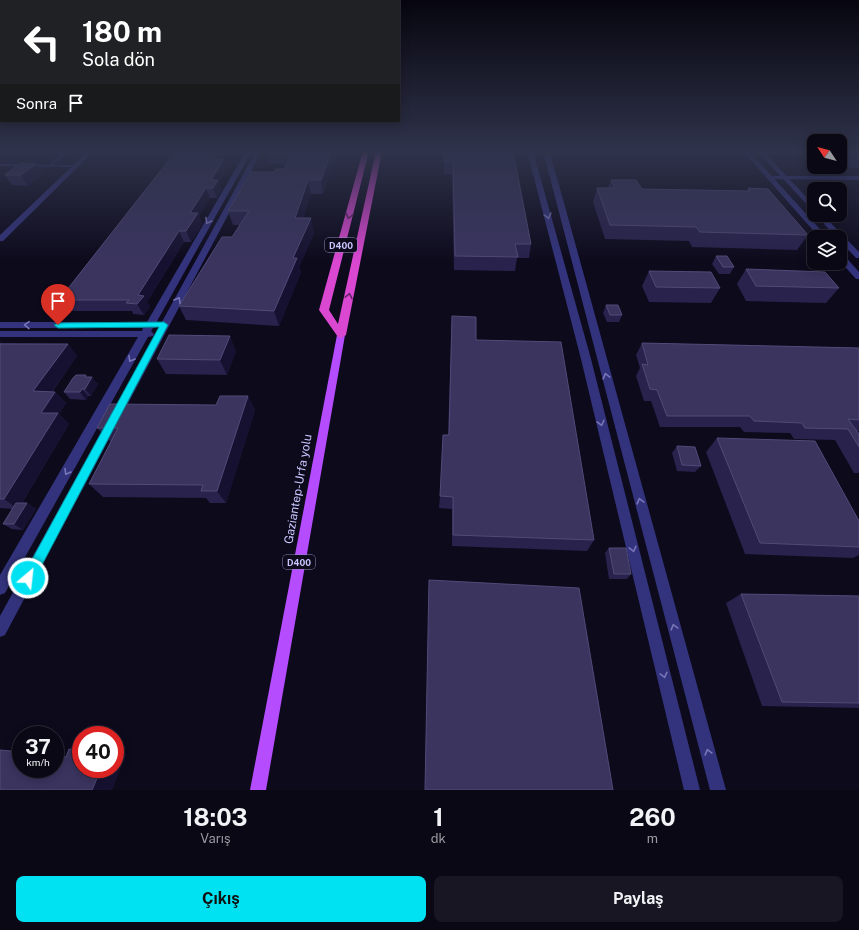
<!DOCTYPE html>
<html lang="tr">
<meta charset="utf-8">
<style>
body{margin:0;font-family:"Public Sans",sans-serif;background:#181622;color:#f1f3f6;height:100vh;display:flex;flex-direction:column;font-size:15px;white-space:nowrap}
*{box-sizing:border-box;margin:0}
p{font-size:13px;color:#999aa0}
.icon{flex:none;width:22px;height:22px;fill:none;stroke:currentColor;stroke-width:2;stroke-linecap:round;stroke-linejoin:round}
.map{position:relative;height:790px;overflow:hidden}
.drawer{display:flex;flex-direction:column;background:#0a0815;flex:1}
.drawer>*{flex:none}
.top-card{position:absolute;left:0px;top:0px;width:400px;height:122px;box-shadow:0 2px 10px #0003,0 0 0 1px #2a2934;background:#202124;color:#fff;overflow:hidden}
.needle{width:26px;rotate:306deg}
.controls{position:absolute;left:807px;top:134px;display:grid;gap:8px}
.controls a{display:grid;place-items:center;width:40px;height:40px;border-radius:8px;background:#0a0815;box-shadow:0 2px 10px #0003,0 0 0 1px #2a2934;font-size:20px}
.speed{position:absolute;left:12px;top:726px;display:flex;gap:8px;font-size:20px;font-weight:700;text-align:center}
.speed>*{display:grid;place-content:center;width:52px;height:52px;border-radius:50%;background:#0a0815;box-shadow:0 2px 10px #0003,0 0 0 1px #2a2934;line-height:1}
.speed small{font-size:10px;font-weight:400}
.speed .limit{border:6px solid #d22;background:#fff;color:#111}
.pin{position:absolute;display:grid;place-items:center;width:34px;height:34px;color:#fff;margin:-41px -17px;border-radius:50% 50% 50% 0;rotate:-45deg;box-shadow:0 0 4px #0007}
.pin .icon{rotate:45deg}
.me{position:absolute;width:44px;margin:-22px;rotate:28deg;stroke-linejoin:round;filter:drop-shadow(0 0 3px #0008)}
.turn{display:flex;align-items:center;gap:14px;height:84px;padding:0 16px;font-size:18px}
.turn .icon{width:52px;height:52px;stroke-width:2.5}
.turn b{display:block;font-size:28px;line-height:34px}
.then{display:flex;align-items:center;height:38px;padding:0 16px;background:#0003;gap:8px;font-size:15px}
.eta{display:flex;justify-content:space-evenly;align-items:center;height:68px;text-align:center}
.eta b{font-size:24px;font-weight:700;line-height:28px}
.primary-button{display:flex;gap:8px;margin-top:auto;padding:8px 16px}
.primary-button a{flex:1;height:46px;border-radius:8px;background:#00e2f1;color:#111;font-size:16px;font-weight:700;line-height:46px;text-align:center}
.primary-button a+a{background:#181622;color:#f1f3f6}
.map>svg:first-child{display:block}
</style>
<div class="map">
<svg width="859" height="790" viewBox="0 0 859 790">
<rect width="100%" height="100%" fill="#0d0a1c"/>
<g fill="none" stroke-linecap="round" stroke-linejoin="round">
<path fill="#33337d" fill-rule="evenodd" d="M65,151H69L53,165H76L78,166L77,167L0,166V164L50,165Z"/>
<path fill="#33337d" fill-rule="evenodd" d="M88,151H94L3,241H0V235Z
M770,176H859V180L768,179L767,178Z"/>
<path fill="#33337d" fill-rule="evenodd" d="M246,151H252L156,323L158,325L157,327L153,328L151,331L154,334L153,336L148,337L5,593L0,595V575L138,337H0V331H142L143,328H0V322H147Z
M256,151H262L5,635L0,637V616Z
M527,151H533L591,359L700,790H684L581,359Z
M543,151H549L561,192L726,790H710Z
M743,151H749L827,237H819Z
M757,151H763L814,205V211L812,210Z
M816,215H823L859,252V258H856L840,241V237H836Z
M840,254H843L859,272V279H856L840,261Z"/>
<path fill="#b54dff" fill-rule="evenodd" d="M341,332L345,335L266,790H250L337,335Z"/>
<path fill="#da47d1" fill-rule="evenodd" d="M363,151H369L329,310L338,324L376,151H382L346,335L341,338L338,337L319,310Z"/>
</g>
<path fill="#28224c" d="M176,151H229L224,159L227,170L219,183L222,190L217,198H210L199,216L202,224L191,242H184L147,302L150,307L144,315L133,314L132,311H68L59,300Z
M265,151H338L323,194H311L303,218L314,233L299,267L301,272L279,326L186,320L179,306L232,237L240,225H233L228,211L274,172L284,169L286,165L269,164Z
M444,151L531,244L529,258H517L515,271L454,270L452,174H444Z
M646,151H729L728,153Z
M799,151H814V166Z
M840,151H859V168L824,167H840Z
M43,174L28,186L12,185L5,175Z
M611,180L642,189L747,191L748,188L808,235L797,250L692,247L689,241L605,239L593,202L597,188H608Z
M716,256L734,267L730,274H719L712,264Z
M746,269L839,288L826,303L746,301L737,284Z
M649,271L720,288L711,303L649,302L642,286Z
M606,305L622,315L619,322H607L603,313Z
M452,316L476,340L594,540L587,551L452,546V509L439,508L440,496L448,435Z
M0,342L1,343L68,344L77,356L52,392H55L66,403L59,414L69,424L22,503H27L36,509L23,530L12,529L3,524L12,509L0,508Z
M642,343L859,348V431H857L859,434V473H854L835,440L794,439L790,433L744,432L740,427H660L651,401H644L636,376L640,368L636,355Z
M236,351L227,375L166,374L157,359Z
M88,377L98,384L91,396H88L86,400L70,399L64,392Z
M248,396L255,410L226,503H210L206,498L103,497L89,484L111,441H110L97,428L216,405Z
M717,438L859,521V555L853,558L745,554L706,452Z
M677,446L701,466L695,472L677,471L672,453Z
M609,548L631,574L627,579H609L605,553Z
M741,594L859,596V708L762,706L726,603Z
M0,750L21,752V769H55V755L66,756L115,769V753L126,754L112,790H0Z"/>
<path fill="#161130" d="M219,151H229L217,169L214,159Z
M332,151H338L323,194L321,180Z
M224,159L227,170L219,183L222,190L217,198L213,188L211,180Z
M36,164L43,174L28,186L21,175Z
M308,180L311,194L298,232L295,218Z
M206,188L210,198L199,216L202,224L191,242L186,231L190,213Z
M311,218L314,233L299,267L301,272L279,326L274,311L293,258Z
M179,231L184,242L147,302L150,307L144,315L137,304L138,295Z
M230,336L236,351L227,375L220,360Z
M68,344L77,356L44,402L33,391Z
M86,375L90,380L92,377L98,384L91,396L85,389V377Z
M82,389L88,396L86,400L80,392Z
M55,392L66,403L59,414L69,424L18,509L4,499L41,413Z
M248,396L255,410L226,503L217,491Z
M27,503L36,509L23,530L14,524Z
M115,753L126,754L112,790H92L101,769H115Z"/>
<path fill="#3a345f" stroke="#504b78" d="M176,151H219L214,159H224L211,180H218L213,188H206L190,213H198L186,231H179L138,295L144,296L137,304L126,303L129,300H59Z
M265,151H332L321,180H308L295,218H311L293,258H297L274,311L179,306L222,237H232L249,211H228L251,172H274L276,169H284L293,152Z
M444,151H513L531,244H515L518,257L455,256L453,161H444Z
M840,151H859V154H840Z
M20,163L36,164L21,175H5Z
M611,180H636L642,189L750,191L748,188L768,189L808,235L700,232L696,227L610,225L597,188H615Z
M716,256H727L734,267H723Z
M746,269L825,272L839,288L756,286Z
M649,271L711,272L720,288L656,287Z
M606,305H618L622,315H610Z
M452,316L476,317V340L561,342L594,540L453,535V497L440,496L443,435H449Z
M169,335L230,336L220,360L157,359Z
M642,343L859,348V420L848,419L859,434V447L848,429L805,428L802,423L754,421L750,416H667L657,390L650,389L642,364L648,365Z
M0,344H68L33,391L55,392L41,413H58L4,499H0Z
M76,375H86L85,377H92L85,389H82L80,392H64L73,378Z
M220,396H248L217,491H201L203,485L89,484L118,428H97L110,404L216,405Z
M717,438L815,441L859,521V547L760,543Z
M677,446L695,447L701,466L682,465Z
M16,503H27L14,524H3Z
M609,548H626L631,574H614Z
M429,580L579,588L613,790H425Z
M741,594L859,596V703L782,702Z
M69,749L81,750V769H101L92,790H0V750L21,752V769H55V756L66,757Z"/>
<defs><path id="oneway-chevron" d="M-2-3.5L2.5 0L-2 3.5" fill="none" stroke-width="1.6" stroke-linecap="round" stroke-linejoin="round"/></defs>
<g stroke="#69256d">
<use href="#oneway-chevron" transform="translate(349 216) rotate(105)"/>
<use href="#oneway-chevron" transform="translate(349 296) rotate(-78)"/>
</g>
<g stroke="#7775b8">
<use href="#oneway-chevron" transform="translate(548 216) rotate(75)"/>
<use href="#oneway-chevron" transform="translate(208 221) rotate(120)"/>
<use href="#oneway-chevron" transform="translate(178 300) rotate(-61)"/>
<use href="#oneway-chevron" transform="translate(27 325) rotate(-179)"/>
<use href="#oneway-chevron" transform="translate(131 359) rotate(120)"/>
<use href="#oneway-chevron" transform="translate(606 376) rotate(-105)"/>
<use href="#oneway-chevron" transform="translate(601 423) rotate(76)"/>
<use href="#oneway-chevron" transform="translate(67 472) rotate(120)"/>
<use href="#oneway-chevron" transform="translate(640 501) rotate(-105)"/>
<use href="#oneway-chevron" transform="translate(633 549) rotate(76)"/>
<use href="#oneway-chevron" transform="translate(674 627) rotate(-105)"/>
<use href="#oneway-chevron" transform="translate(664 675) rotate(76)"/>
<use href="#oneway-chevron" transform="translate(708 752) rotate(-105)"/>
</g>
<linearGradient id="sky" x2="0" y2="1"><stop stop-color="#07060f"/><stop offset="0.58" stop-color="#2f334b"/><stop offset="1" stop-color="#2f334b" stop-opacity="0"/></linearGradient>
<rect width="859" height="261" fill="url(#sky)"/>
<path fill="#00e2f1" stroke="#00939d" d="M164,322L168,325L33,582L28,584L24,582L22,578L24,574L159,327L58,328L54,325L58,323Z"/>
<g text-anchor="middle" dominant-baseline="central" stroke-width="3" stroke-linejoin="round" paint-order="stroke">
<g fill="#0d0a1c" stroke="#918ebb" stroke-width="1">
<rect x="325" y="238" width="32" height="14" rx="3"/>
<rect x="283" y="555" width="32" height="14" rx="3"/>
</g>
<g font-size="9" font-weight="bold" fill="#cac6ff">
<text x="341" y="245">D400</text>
<text x="299" y="562">D400</text>
</g>
<g font-size="12" fill="#cac6ff" stroke="#0d0a1c">
<text transform="translate(298 489) rotate(-80)">Gaziantep-Urfa yolu</text>
</g>
</g>
</svg>
<div class="controls">
<a><svg class="needle" viewBox="-14 -14 28 28"><path d="M0-13l5 13h-10z" fill="#e53935"/><path d="M0 13l5-13h-10z" fill="#999aa0"/></svg></a>
<a><svg class="icon" aria-label="search" viewBox="0 0 24 24"><circle cx="10" cy="10" r="6"/><path d="M15 15l6 6"/></svg></a>
<a><svg class="icon" aria-label="layers" viewBox="0 0 24 24"><path d="M12 4l9 5-9 5-9-5zM3 14l9 5 9-5"/></svg></a>
</div>
<div class="speed"><div>37<small>km/h</small></div><div class="limit">40</div></div>
<div class="pin" style="left:58px;top:325px;background:#d93025"><svg class="icon" aria-label="arrive" viewBox="0 0 24 24"><path d="M6 21V4h12l-3 4 3 4H6"/></svg></div>
<svg class="me" style="left:28px;top:578px" viewBox="-20 -20 40 40"><circle r="17" fill="#00e2f1" stroke="#fff" stroke-width="3"/><path d="M0-11L8 9 0 5-8 9z" fill="#fff"/></svg>
<div class="top-card">
<div class="turn"><svg class="icon" aria-label="left" viewBox="0 0 24 24"><path d="M17 20v-9H6M10 6l-5 5 5 5"/></svg><div><b>180 m</b>Sola dön</div></div>
<div class="then">Sonra<svg class="icon" aria-label="arrive" viewBox="0 0 24 24"><path d="M6 21V4h12l-3 4 3 4H6"/></svg></div>
</div>
</div>
<section class="drawer">
<div class="eta">
<div><b>18:03</b><p>Varış</p></div>
<div><b>1</b><p>dk</p></div>
<div><b>260</b><p>m</p></div>
</div>
<div class="primary-button"><a>Çıkış</a><a>Paylaş</a></div>
</section>
